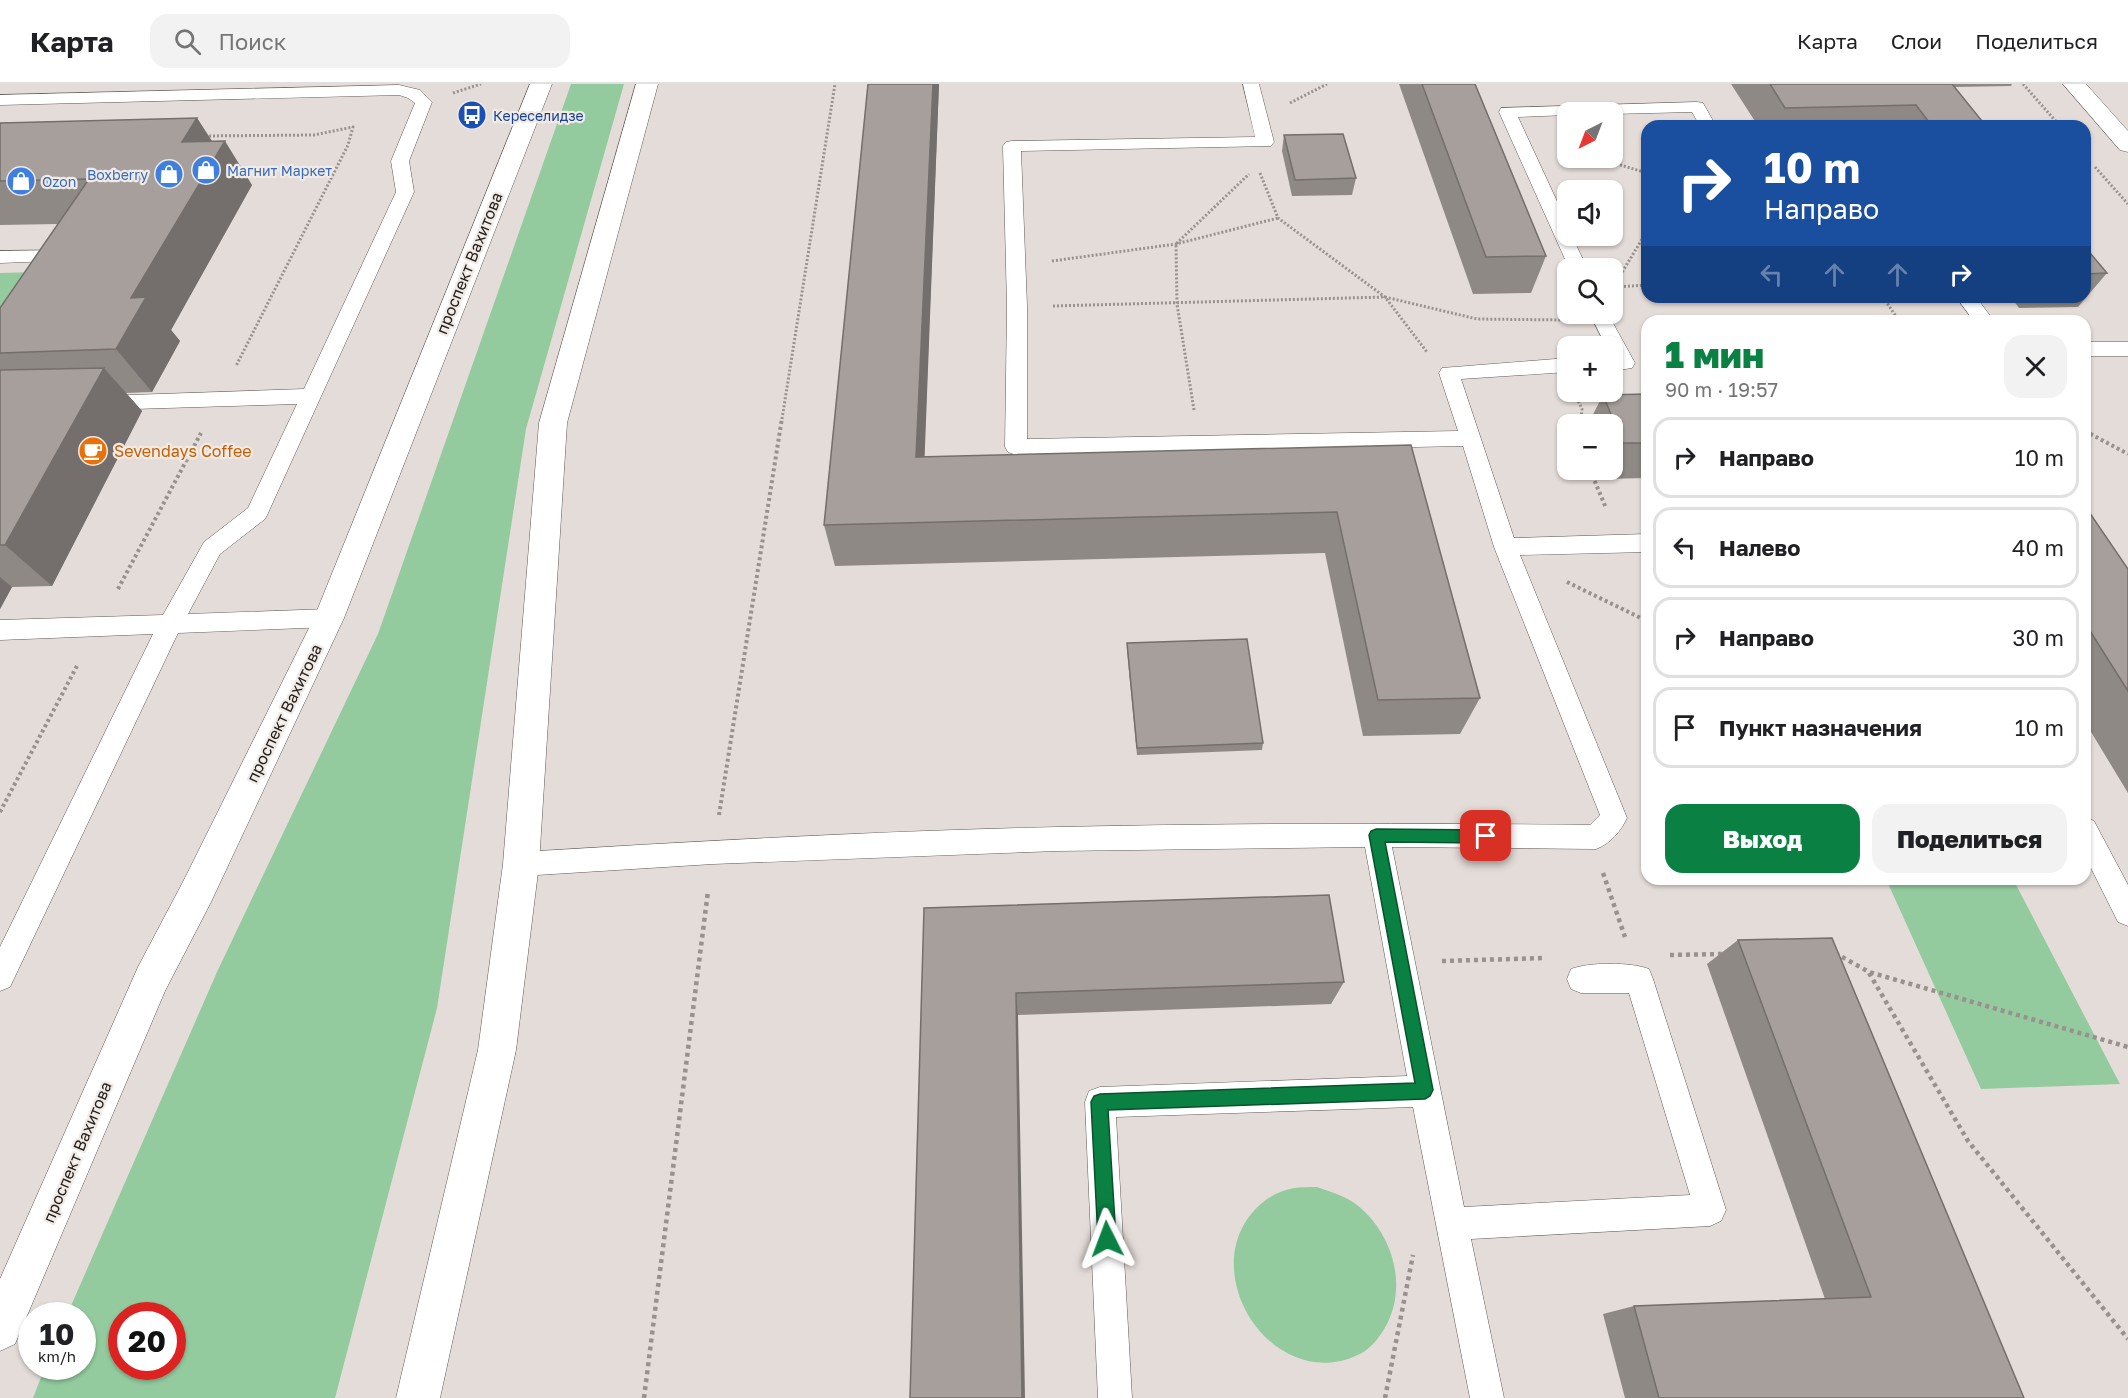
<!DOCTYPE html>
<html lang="ru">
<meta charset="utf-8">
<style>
body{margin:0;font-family:"Golos Text",sans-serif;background:#f2f2f2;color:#202124;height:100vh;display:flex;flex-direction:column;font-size:22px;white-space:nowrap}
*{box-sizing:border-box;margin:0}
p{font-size:20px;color:#757577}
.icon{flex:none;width:33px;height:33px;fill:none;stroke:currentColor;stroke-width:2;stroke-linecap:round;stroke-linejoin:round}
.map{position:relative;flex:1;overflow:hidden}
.side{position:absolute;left:1641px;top:231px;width:450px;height:570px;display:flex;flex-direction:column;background:#fff;border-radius:18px;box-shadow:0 2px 4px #0004}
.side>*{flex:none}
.guide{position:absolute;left:1641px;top:36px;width:450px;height:183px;border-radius:18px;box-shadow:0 2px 4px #0004;background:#1a4fa0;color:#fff;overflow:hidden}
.needle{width:39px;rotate:222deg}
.tools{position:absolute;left:1557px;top:18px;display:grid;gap:12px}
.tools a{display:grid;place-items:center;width:66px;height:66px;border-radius:12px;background:#fff;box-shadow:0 2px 4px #0004;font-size:30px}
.speed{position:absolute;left:18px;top:1218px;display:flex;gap:12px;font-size:30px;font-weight:700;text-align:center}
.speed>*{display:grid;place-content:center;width:78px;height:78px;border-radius:50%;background:#fff;box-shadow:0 2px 4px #0004;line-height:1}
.speed small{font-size:15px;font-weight:400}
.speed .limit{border:9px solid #d22;background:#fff;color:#111}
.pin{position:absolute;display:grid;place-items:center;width:51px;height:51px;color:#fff;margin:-26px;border-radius:12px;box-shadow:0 3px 9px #0006}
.me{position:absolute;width:66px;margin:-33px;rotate:357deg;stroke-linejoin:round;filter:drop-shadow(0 0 4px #0008)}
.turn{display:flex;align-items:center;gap:21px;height:126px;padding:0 24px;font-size:27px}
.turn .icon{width:78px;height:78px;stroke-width:2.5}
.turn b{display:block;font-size:42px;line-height:51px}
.lanes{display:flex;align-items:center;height:57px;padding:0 24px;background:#0003;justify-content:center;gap:30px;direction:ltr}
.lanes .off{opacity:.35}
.round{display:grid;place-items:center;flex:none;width:63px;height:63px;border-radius:18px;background:#f2f2f2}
.headline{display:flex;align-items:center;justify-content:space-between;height:102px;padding:0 24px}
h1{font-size:36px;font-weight:800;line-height:45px;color:#0b8043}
.action{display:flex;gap:12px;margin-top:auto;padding:12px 24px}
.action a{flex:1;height:69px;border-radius:18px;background:#0b8043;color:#fff;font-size:24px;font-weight:800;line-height:69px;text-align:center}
.action a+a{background:#f2f2f2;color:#202124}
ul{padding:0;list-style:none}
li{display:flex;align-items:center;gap:18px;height:81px;margin:0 12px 9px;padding:0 12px;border:3px solid #e0e0e0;border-radius:18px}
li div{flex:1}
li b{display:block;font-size:22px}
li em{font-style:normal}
header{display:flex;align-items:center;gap:36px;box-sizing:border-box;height:84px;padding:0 30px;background:#fff;border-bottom:2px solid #e0e0e0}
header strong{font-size:28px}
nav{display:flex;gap:33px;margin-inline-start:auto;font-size:21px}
.search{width:420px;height:54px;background:#f2f2f2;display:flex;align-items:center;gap:15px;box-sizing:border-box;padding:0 21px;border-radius:18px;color:#757577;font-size:22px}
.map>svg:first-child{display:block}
</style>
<header>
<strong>Карта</strong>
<div class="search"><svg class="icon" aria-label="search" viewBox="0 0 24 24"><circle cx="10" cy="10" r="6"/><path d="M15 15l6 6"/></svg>Поиск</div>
<nav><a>Карта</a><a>Слои</a><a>Поделиться</a></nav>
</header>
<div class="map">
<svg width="2128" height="1314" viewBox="0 0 2128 1314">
<rect width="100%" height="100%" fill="#e4dcd8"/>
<path fill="#93cb9e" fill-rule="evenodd" d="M571,0H624L526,345L437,924L335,1314H33L45,1283L82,1282V1232L67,1231L217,888L378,550ZM122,1232H172V1282H122Z
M37,188L0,243V189Z
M1886,795H2013L2120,1000L1981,1005Z
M1317,1103C1334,1109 1352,1114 1365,1128C1394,1157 1406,1202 1387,1240C1381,1251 1372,1264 1360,1270C1271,1314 1189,1181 1262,1119C1270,1112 1282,1106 1294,1104C1301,1103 1309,1103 1317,1103Z"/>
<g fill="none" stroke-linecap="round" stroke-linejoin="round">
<g stroke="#605956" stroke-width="1">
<path id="lane" d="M1243,0H1259L1274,58L1271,62L1021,67L1027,222V355L1458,347L1439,289L1442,284L1568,274V288L1461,295L1514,454L1647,450V468L1520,471L1627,734C1621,747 1610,760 1596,765L1392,763L1464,1123L1690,1111L1629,909H1581L1571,905L1567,895L1571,885C1589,878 1631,878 1649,885L1653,895L1726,1126L1721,1137L1710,1142L1471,1155L1504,1314H1470L1413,1023L1116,1033L1132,1314H1098L1085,1018L1089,1007L1100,1003L1407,992L1365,763L1057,767L713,780L521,792L511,789L507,780L511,771L521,768C700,757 879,747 1058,743C1235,739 1413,739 1590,741L1600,731L1494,463L1463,362L1016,371L1008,368L1005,363L1007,222L1003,62L1006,58L1012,57L1255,53Z
M399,1L420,6L432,18L409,77L414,108L268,429L265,435L220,470L188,530L329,525L337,527L341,534L337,541L329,543L178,549L10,903L0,907V863L153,550L0,556V536L163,531L204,458L248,424L297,320L101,326L94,324L91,319L94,314L101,312L304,305L396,108L391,77L415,19L408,14L399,11L0,21V11Z
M1697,18L1703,19L1716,42H1700L1692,28L1612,30L1568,28V31L1518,33L1568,141V152H1572L1587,184H1569L1499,28L1501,24Z
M69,166L76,168L78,172L76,176L0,179V167Z
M1956,213H1976L1994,237H1974Z
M1590,230H1608L1635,279L1632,284L1612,287V262H1606Z
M2085,258H2128V272H2085Z
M2085,733L2094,737L2128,801V842L2118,838L2085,772Z"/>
</g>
<g stroke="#605956" stroke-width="1">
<path id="street" d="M2063,0H2086L2128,47V68L2120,66Z"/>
</g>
<g stroke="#605956" stroke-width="1">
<path id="secondary" d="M530,0H552L344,534L211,818L165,907L15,1260L0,1267V1195L138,883L185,794L314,534Z
M636,0H658L567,339L539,780L516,966L440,1314H396L478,966L503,780L539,339Z"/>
</g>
<path stroke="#98928f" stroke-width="3" stroke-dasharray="2 2" stroke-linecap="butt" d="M2023,0L2060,42
M453,9L481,0
M1290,19L1327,0
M205,52L314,51L353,43L348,61L236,282
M1597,74L1647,89
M2095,83L2128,120
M1260,89L1278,134L1385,213L1427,268
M1052,177L1176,160L1278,134
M1616,203L1647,201
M1612,205L1647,147
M1883,213L1899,237
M1053,222L1385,213L1477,235L1565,236
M1575,310L1582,325L1581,335
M1194,326L1177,220L1176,160L1249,90
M782,335L835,0"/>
<path stroke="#98928f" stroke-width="4" stroke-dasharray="3 3" stroke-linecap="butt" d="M1581,340V334
M2085,347L2128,370
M1590,386L1606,424
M1567,498L1647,537
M118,505L201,349
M0,728L78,580
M719,731L782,334"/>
<path stroke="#98928f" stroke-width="4.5" stroke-dasharray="4 4" stroke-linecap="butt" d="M1603,789L1625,853
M1835,869L1869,888L2128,963
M1670,871L1723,870
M1442,877L1546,874
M1869,889L1968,1057L2128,1255
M644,1314L708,807
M1385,1314L1413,1171"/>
<use href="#lane" fill="#fff" fill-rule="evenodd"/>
<use href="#street" fill="#fff" fill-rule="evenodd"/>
<use href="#secondary" fill="#fff" fill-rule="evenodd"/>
</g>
<path fill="#8f8985" d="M868,0H939L924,373L1411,361L1480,614L1460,650L1363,652L1325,469L835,482L824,441Z
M1399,0H1475L1546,172L1531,209L1473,210Z
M1731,0H2012L2011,2L1955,3L1986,42H1758Z
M197,34L212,57L252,101L171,246L180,257L152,308L126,309L142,327L52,502L12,503L0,525V224L58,140L0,141V39Z
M1284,51L1356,94L1352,111L1292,112L1282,67Z
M2085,163L2107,189L2078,223L2019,224L2011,213H2085Z
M1647,310V394L1603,395L1599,386H1612V340H1588L1603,311Z
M2085,422L2128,485V709L2085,638Z
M1127,559L1263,659L1262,666L1137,671L1127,566Z
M924,824L1344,898L1331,920L1018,931Z
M1738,856L2024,1314H1625L1603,1230L1634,1222L1825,1215L1707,880Z"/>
<path fill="#746f6c" d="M933,0H939L923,414L916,373Z
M197,34L218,67L225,57L252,101L171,246L180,257L152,308L116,265L131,214L182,58Z
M104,284L142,327L52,502L5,461Z
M0,493L12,503L0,525Z
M1016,909L1018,931L1025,1314H1022Z"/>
<path fill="#a69f9b" stroke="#746f6c" stroke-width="1.5" d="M868,0H933L916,373L1411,361L1480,614L1378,616L1337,428L824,441Z
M1422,0H1475L1546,172L1486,173Z
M1770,0H1952L1986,42H1932L1916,21L1785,24Z
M197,34L182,58L225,57L131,214L146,213L116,265L0,269V224L89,95L0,97V39Z
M1343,50L1356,94L1295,96L1284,51Z
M2085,163L2107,189L2085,190Z
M104,284L5,461H0V286Z
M1647,310V359H1623L1603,311Z
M2085,422L2128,485V607L2085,539Z
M1247,555L1263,659L1137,664L1127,559Z
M1329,811L1344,898L1016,909L1022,1314H910L924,824Z
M1832,854L2024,1314H1659L1634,1222L1871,1213L1738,856Z"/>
<path fill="#0b8043" stroke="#07532c" stroke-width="1.5" d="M1376,745L1486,746L1491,748L1494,752L1491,757L1486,759L1385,758L1433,1006L1430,1012L1425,1015L1108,1026L1116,1155L1113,1161L1107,1163L1101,1161L1098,1155L1091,1018L1094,1012L1100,1010L1415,999L1369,751L1371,747Z"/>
<defs>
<g id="bus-disc" transform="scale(1.5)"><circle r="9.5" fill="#1a4fb4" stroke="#f1eae5"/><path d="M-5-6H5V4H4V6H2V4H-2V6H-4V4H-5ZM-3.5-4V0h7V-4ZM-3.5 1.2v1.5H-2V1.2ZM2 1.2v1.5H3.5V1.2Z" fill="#fff"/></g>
<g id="shop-disc" transform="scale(1.5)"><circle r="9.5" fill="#3f7fe0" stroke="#f1eae5"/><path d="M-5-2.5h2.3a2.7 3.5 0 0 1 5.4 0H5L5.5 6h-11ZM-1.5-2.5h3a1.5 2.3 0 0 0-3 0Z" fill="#fff"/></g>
<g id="cafe-disc" transform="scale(1.5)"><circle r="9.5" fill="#e8710a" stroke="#f1eae5"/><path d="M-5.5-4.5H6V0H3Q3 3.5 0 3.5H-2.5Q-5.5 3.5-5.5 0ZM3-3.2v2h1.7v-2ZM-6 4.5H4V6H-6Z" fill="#fff"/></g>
</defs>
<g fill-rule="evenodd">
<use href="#bus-disc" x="472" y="31"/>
<use href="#shop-disc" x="206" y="86"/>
<use href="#shop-disc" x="169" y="90"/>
<use href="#shop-disc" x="21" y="97"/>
<use href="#cafe-disc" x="93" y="367"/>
</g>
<g text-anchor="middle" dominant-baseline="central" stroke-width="4.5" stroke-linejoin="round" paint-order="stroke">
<g font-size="14" fill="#164399" stroke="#f1eae5" text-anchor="start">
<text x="493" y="31">Кереселидзе</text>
</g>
<g font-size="14" fill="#366cbe" stroke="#f1eae5" text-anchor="start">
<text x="227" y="86">Магнит Маркет</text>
<text x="148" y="90" text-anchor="end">Boxberry</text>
<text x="42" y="97">Ozon</text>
</g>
<g font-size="16" fill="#22201e" stroke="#f1eae5">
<text transform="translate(469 179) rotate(-68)">проспект Вахитова</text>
<text transform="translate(284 629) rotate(-64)">проспект Вахитова</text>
<text transform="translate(77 1068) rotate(-67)">проспект Вахитова</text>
</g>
<g font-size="16" fill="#c56008" stroke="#f1eae5" text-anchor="start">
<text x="114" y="367">Sevendays Coffee</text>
</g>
</g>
</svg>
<div class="tools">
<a><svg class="needle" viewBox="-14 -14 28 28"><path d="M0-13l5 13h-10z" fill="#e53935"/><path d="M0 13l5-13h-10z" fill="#757577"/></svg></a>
<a><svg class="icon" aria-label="sound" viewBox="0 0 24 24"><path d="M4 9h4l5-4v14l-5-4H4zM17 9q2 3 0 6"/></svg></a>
<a><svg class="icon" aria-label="search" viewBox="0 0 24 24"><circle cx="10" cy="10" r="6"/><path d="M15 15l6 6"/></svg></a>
<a>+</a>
<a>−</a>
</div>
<div class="speed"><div>10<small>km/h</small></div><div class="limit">20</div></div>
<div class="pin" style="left:1486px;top:752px;background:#d93025"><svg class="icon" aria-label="arrive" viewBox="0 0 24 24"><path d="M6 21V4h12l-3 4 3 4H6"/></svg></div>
<svg class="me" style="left:1107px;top:1155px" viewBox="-20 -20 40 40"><path d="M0-17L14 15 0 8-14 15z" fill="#0b8043" stroke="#fff" stroke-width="4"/></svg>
<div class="guide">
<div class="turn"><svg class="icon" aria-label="right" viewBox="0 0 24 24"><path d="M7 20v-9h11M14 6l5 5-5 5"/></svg><div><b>10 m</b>Направо</div></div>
<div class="lanes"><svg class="icon off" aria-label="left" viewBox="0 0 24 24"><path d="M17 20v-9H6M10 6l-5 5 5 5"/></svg><svg class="icon off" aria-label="ahead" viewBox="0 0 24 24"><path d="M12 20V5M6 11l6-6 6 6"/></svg><svg class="icon off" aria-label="ahead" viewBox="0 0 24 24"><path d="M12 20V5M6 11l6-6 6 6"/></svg><svg class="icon" aria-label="right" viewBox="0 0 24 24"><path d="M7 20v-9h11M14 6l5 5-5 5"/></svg></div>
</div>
<section class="side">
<div class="headline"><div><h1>1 мин</h1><p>90 m · 19:57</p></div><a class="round"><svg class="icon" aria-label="close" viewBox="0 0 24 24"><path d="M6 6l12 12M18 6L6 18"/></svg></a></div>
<ul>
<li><svg class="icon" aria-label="right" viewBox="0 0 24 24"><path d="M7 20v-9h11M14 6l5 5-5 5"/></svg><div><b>Направо</b></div><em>10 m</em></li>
<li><svg class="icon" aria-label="left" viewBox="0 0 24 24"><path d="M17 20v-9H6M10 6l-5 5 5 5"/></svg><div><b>Налево</b></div><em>40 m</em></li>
<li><svg class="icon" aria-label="right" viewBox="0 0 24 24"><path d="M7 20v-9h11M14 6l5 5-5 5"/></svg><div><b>Направо</b></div><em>30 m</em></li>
<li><svg class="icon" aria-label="arrive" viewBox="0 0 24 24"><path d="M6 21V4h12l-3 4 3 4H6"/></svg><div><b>Пункт назначения</b></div><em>10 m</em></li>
</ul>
<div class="action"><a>Выход</a><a>Поделиться</a></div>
</section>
</div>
